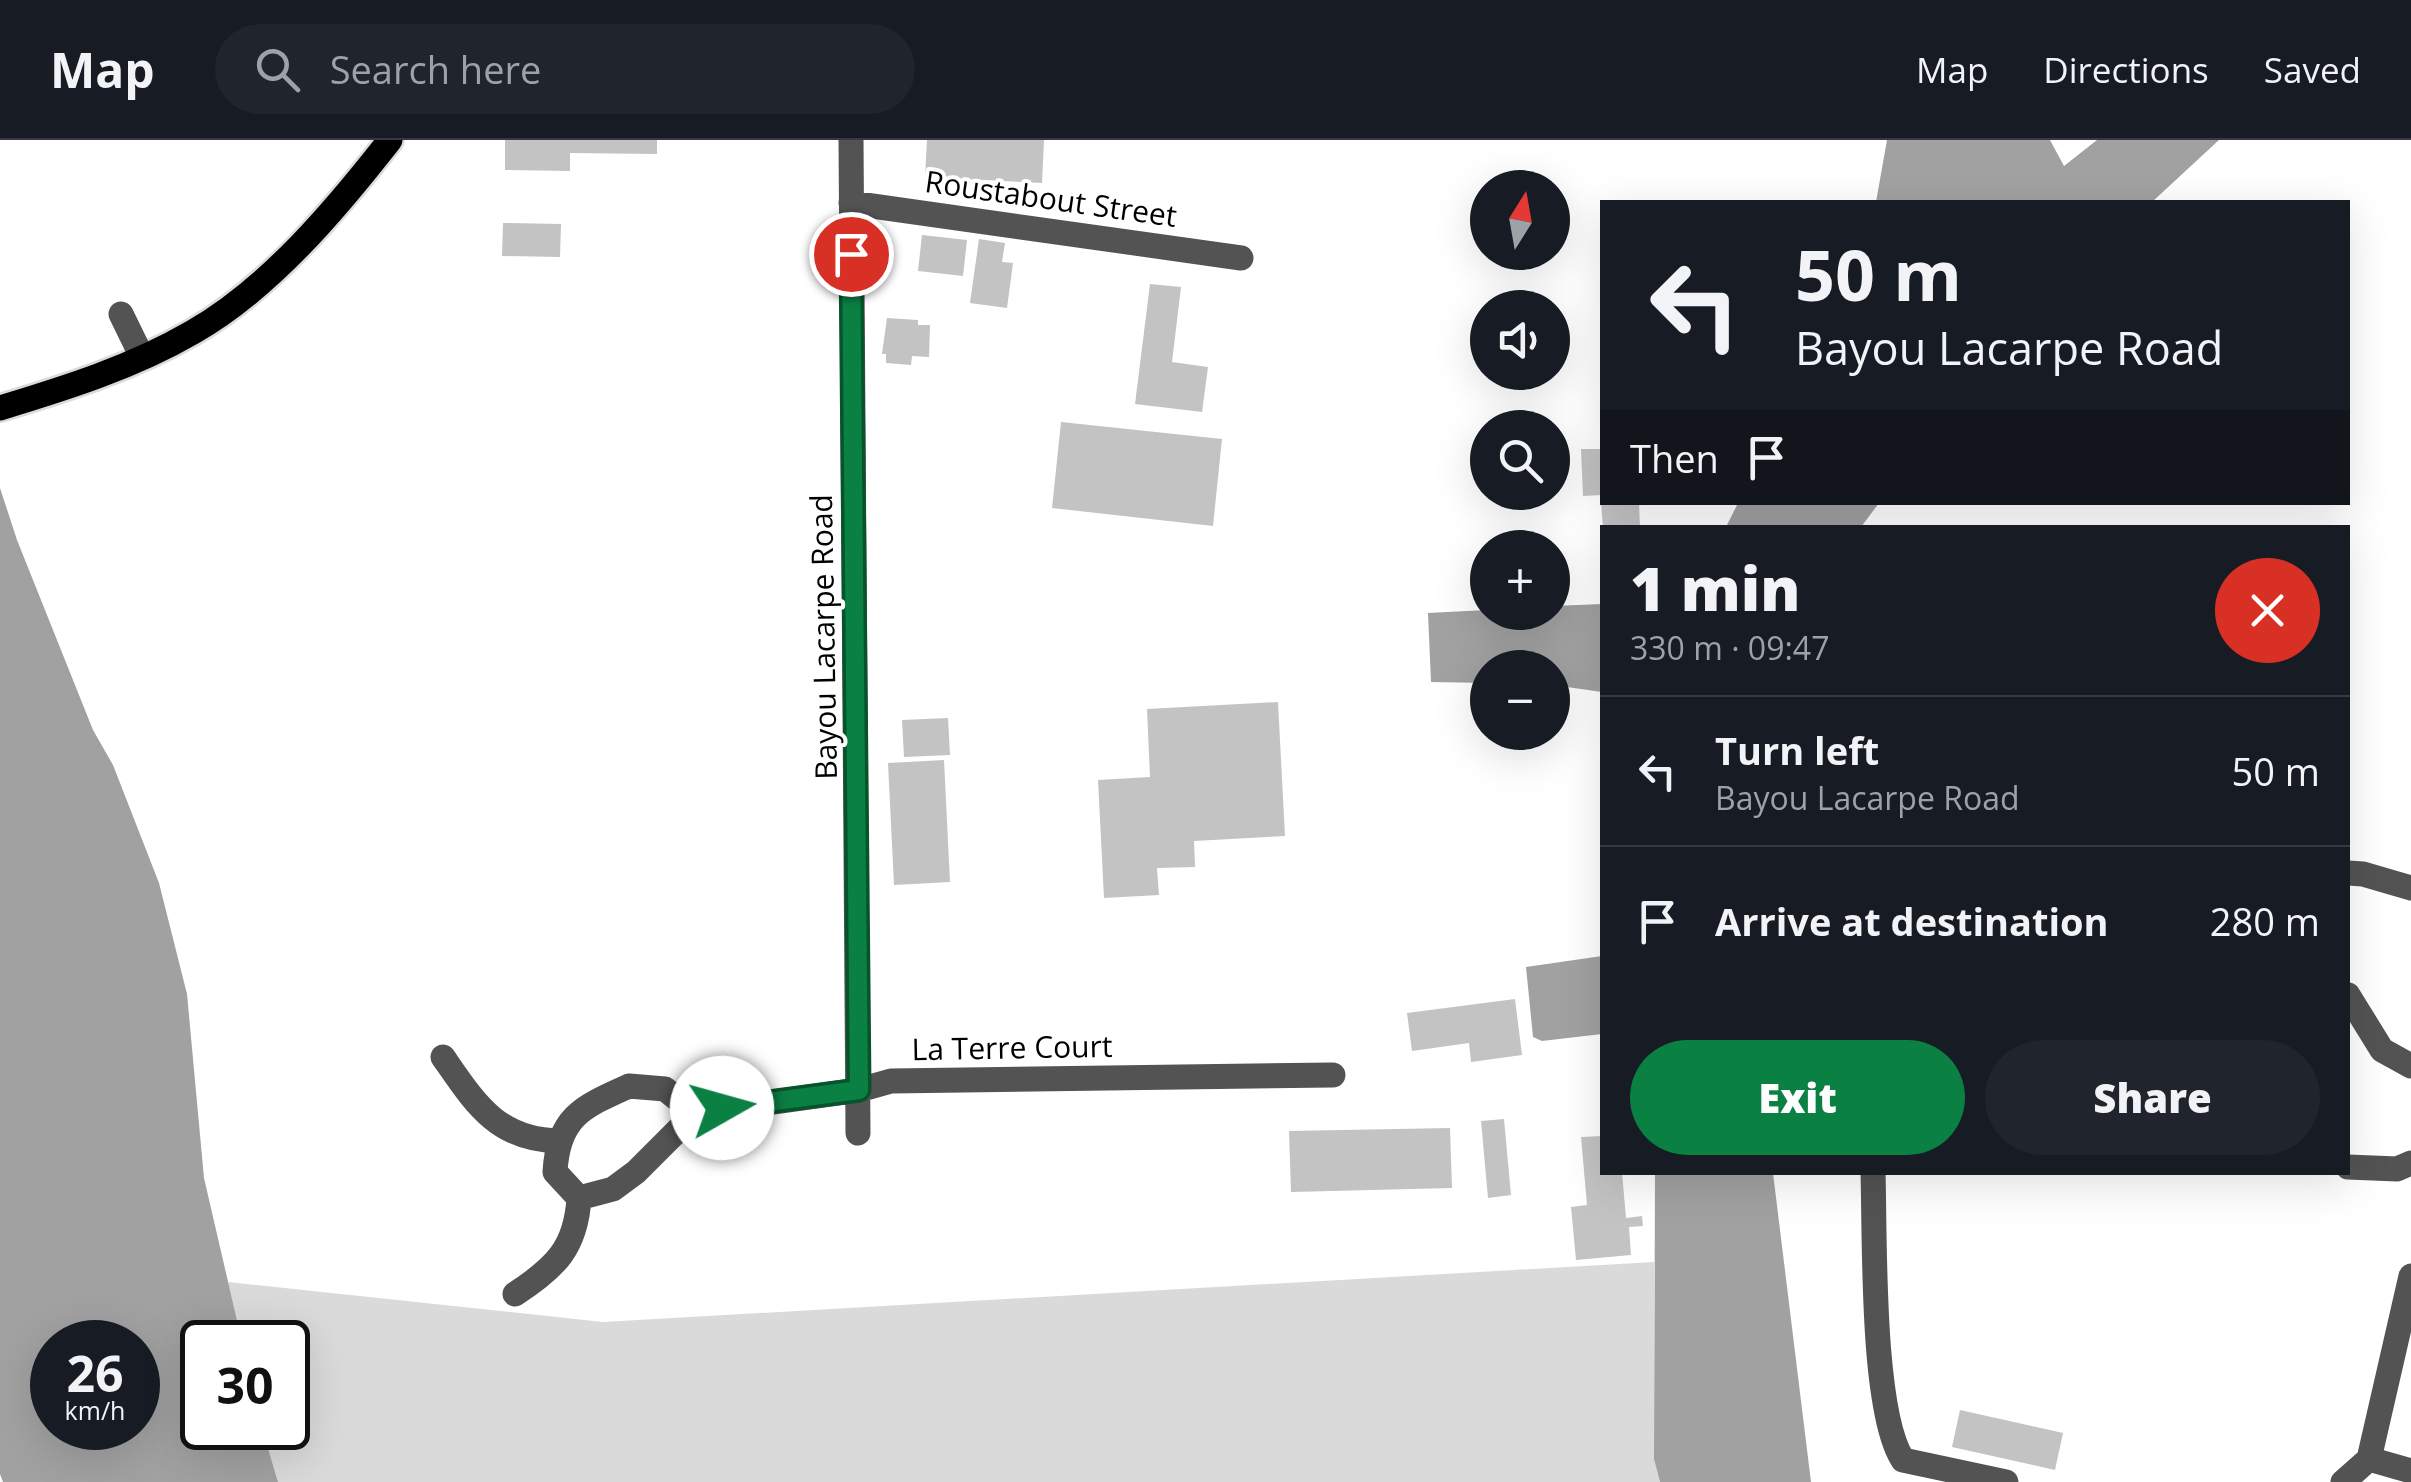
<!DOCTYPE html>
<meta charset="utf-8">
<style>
body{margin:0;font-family:"Open Sans",sans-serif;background:#20242c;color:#f1f3f6;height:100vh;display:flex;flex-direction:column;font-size:38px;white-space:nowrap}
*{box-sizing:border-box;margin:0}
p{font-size:32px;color:#9ea1a6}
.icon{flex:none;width:55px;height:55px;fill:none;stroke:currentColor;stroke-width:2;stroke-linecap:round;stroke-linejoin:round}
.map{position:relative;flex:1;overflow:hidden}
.panel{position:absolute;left:1600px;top:385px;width:750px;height:650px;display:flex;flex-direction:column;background:#171b24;border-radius:0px;box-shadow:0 10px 40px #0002}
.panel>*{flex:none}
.guide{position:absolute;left:1600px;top:60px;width:750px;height:305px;border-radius:0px;box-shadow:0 10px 40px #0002;background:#171b24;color:#f1f3f6;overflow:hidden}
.needle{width:65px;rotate:11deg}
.tools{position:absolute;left:1470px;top:30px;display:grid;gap:20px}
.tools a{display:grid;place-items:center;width:100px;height:100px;border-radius:50%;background:#171b24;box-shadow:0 10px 40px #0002;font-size:50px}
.speed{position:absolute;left:30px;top:1180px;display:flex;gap:20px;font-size:50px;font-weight:700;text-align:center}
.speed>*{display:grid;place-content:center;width:130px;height:130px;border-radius:50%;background:#171b24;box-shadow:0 10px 40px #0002;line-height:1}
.speed small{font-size:25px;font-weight:400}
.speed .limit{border:5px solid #111;border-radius:15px;background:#fff;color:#111}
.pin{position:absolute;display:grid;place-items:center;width:85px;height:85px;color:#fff;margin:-42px;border:5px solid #fff;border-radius:50%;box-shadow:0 2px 10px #0007}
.me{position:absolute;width:110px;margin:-55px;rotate:83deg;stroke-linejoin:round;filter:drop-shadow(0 0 8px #0008)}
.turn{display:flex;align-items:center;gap:35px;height:210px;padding:0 30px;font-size:45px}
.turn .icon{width:130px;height:130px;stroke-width:2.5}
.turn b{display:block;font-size:70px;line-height:85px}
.then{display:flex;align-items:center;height:95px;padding:0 30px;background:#0003;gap:20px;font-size:38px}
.round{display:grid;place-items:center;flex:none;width:105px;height:105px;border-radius:52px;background:#20242c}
.overview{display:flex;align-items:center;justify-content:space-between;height:170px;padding:0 30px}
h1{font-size:60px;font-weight:800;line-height:75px}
.action{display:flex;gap:20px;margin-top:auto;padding:20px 30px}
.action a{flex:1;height:115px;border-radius:60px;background:#0b8043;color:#fff;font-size:40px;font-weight:800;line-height:115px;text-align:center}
.action a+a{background:#20242c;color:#f1f3f6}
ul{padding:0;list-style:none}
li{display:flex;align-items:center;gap:30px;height:150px;padding:0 30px;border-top:2px solid #363941}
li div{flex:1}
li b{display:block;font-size:38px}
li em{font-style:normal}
header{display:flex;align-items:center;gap:60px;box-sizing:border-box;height:140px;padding:0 50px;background:#171b24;border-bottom:2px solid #363941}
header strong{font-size:48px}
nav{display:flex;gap:55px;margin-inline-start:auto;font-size:35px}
.search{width:700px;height:90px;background:#20242c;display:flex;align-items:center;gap:25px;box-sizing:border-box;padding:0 35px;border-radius:55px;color:#9ea1a6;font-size:38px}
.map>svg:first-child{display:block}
</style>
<header>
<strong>Map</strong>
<div class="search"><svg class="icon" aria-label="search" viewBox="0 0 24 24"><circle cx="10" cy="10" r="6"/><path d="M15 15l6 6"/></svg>Search here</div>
<nav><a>Map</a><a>Directions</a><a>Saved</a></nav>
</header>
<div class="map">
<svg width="2411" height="1342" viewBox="0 0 2411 1342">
<rect width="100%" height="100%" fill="#fff"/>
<path fill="#dadada" d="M1654,1122V1318L1660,1342H278L262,1288H288V1202H242L228,1142L603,1182Z"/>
<path fill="#a1a1a1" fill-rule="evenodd" d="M1887,0H2050L2064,26L2097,0H2219L2152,62H1876Z
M0,348L17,400L93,590L113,625L159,743L187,854L204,1038L242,1202H202V1288H262L278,1342H3L0,1334ZM52,1202H138V1288H52Z
M1738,363V362L1879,363L1861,387H1726Z
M1602,464V552L1553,545L1552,528H1488L1487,543L1431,542L1428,473L1487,470L1488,472H1552L1553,466Z
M1602,816V894L1542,901L1533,897L1526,827Z
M1655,1033H1773L1811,1342H1660L1654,1319Z"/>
<path fill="#c3c3c3" d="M505,0H657V14L570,13V31L505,30Z
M927,0H1044L1042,43L925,37Z
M503,83L561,84L560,117L502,116Z
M922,95L967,100L963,136L918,131Z
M979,99L1005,103L1002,122L1013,123L1007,168L970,163Z
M1150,144L1181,147L1172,222L1208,227L1202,272L1135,264Z
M887,178L918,180V185H930L929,217L912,216L911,225L886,223V214H882Z
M1061,282L1222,299L1213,386L1052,368Z
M1581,309H1602V355L1583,356Z
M1601,362H1639L1640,388H1603Z
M1278,562L1285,696L1194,701L1195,727L1157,728L1159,755L1104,758L1098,640L1150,637L1147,569Z
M948,578L950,615L904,617L902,580Z
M944,620L950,742L894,745L888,623Z
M1515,859L1522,915L1471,922L1469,903L1412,911L1407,873Z
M1504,979L1511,1055L1488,1058L1481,981Z
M1450,988L1452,1048L1291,1052L1289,991Z
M1602,996V1032H1622L1626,1078L1642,1076L1643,1086L1629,1087L1631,1115L1576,1120L1571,1067L1587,1065L1581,997Z
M1960,1270L2063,1293L2055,1330L1952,1307Z"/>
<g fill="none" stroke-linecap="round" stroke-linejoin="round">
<g stroke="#dbdbdb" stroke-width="30">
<path id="major" d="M0,268C66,248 133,227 193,192C270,148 336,69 390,0"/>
</g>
<path stroke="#535353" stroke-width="25" d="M851,0L858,993
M851,63L1241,118
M121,174L142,217
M2348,733L2363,734L2411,748
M2348,855L2382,910L2411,926
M443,917C475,963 497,1000 559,1001
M629,946L665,949L695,973L636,1032L613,1049L579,1058L555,1032C558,977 582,967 629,946Z
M695,973L859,950L891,941L1333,935
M2348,1027L2397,1029L2411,1023
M1873,1032C1875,1096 1871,1272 1903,1320L2006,1342
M2411,1136L2369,1319L2411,1331
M515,1154C555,1128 576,1108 579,1058
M2343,1342L2369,1319"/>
<use href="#major" stroke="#000" stroke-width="25"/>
</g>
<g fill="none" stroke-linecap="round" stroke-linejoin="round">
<g stroke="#07532c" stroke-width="25">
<path id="route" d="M722,968L859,950L851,114"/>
</g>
<use href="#route" stroke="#0b8043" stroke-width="18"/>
</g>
<g text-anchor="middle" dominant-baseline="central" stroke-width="8" stroke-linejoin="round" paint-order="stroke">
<g font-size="30" fill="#000" stroke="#fff">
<text transform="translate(1051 58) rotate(8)">Roustabout Street</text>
<text transform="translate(823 497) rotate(-91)">Bayou Lacarpe Road</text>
<text transform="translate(1012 907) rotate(-1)">La Terre Court</text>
</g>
</g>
</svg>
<div class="tools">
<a><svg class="needle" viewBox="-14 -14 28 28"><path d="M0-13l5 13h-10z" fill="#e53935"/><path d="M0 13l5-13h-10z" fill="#9ea1a6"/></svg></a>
<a><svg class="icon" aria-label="sound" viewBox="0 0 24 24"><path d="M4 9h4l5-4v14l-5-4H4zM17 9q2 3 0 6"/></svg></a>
<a><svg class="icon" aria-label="search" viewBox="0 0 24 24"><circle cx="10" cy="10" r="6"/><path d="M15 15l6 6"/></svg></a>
<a>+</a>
<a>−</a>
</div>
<div class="speed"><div>26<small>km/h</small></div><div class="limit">30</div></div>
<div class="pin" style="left:851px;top:114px;background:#d93025"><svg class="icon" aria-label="arrive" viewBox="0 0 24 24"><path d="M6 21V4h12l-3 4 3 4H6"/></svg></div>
<svg class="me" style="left:722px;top:968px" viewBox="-20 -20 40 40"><circle r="19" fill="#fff"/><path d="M0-13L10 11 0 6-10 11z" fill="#0b8043"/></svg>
<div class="guide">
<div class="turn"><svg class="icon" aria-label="left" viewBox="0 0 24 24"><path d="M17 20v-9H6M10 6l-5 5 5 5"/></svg><div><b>50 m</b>Bayou Lacarpe Road</div></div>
<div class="then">Then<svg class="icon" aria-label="arrive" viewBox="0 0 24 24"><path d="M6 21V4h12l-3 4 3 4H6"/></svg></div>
</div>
<section class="panel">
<div class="overview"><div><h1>1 min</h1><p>330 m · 09:47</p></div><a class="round" style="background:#d93025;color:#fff"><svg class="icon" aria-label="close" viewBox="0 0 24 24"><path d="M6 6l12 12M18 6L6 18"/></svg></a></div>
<ul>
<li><svg class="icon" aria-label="left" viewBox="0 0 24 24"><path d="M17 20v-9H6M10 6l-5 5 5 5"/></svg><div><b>Turn left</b><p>Bayou Lacarpe Road</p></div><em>50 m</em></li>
<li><svg class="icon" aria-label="arrive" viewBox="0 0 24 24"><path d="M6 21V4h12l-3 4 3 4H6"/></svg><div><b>Arrive at destination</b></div><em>280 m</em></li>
</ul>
<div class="action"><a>Exit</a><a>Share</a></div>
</section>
</div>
